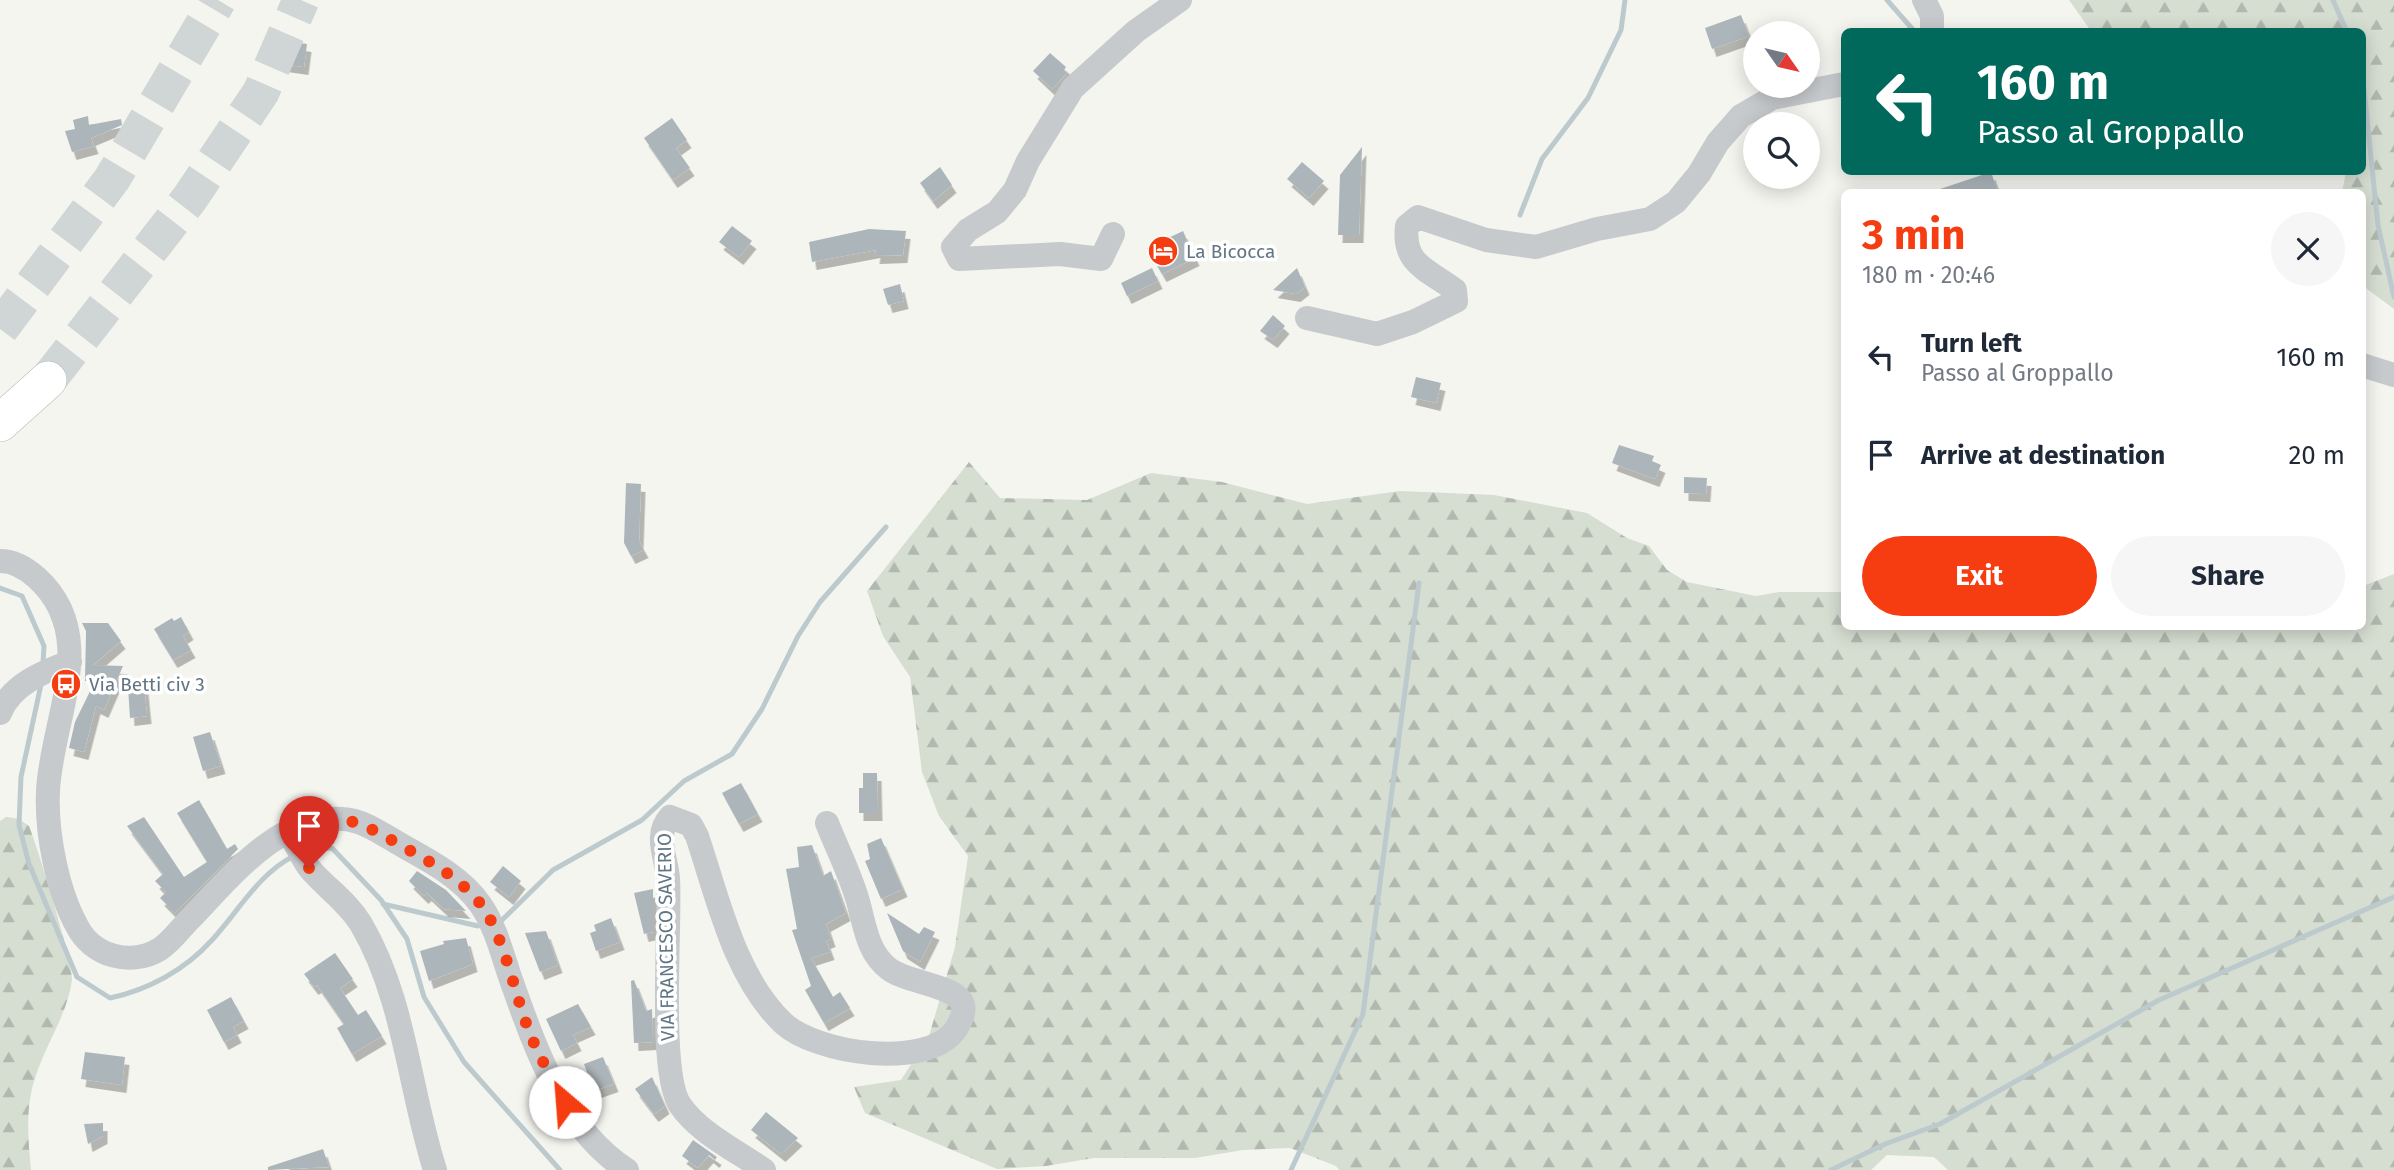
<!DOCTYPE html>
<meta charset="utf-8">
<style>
body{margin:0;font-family:"Fira Sans",sans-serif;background:#f6f6f7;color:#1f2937;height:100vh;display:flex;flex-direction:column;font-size:26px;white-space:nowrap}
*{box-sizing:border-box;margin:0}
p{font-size:23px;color:#747a83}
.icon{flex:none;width:38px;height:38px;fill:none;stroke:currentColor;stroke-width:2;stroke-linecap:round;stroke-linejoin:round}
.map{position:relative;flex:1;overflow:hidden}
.panel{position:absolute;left:1841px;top:189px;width:525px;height:441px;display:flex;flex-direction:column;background:#fff;border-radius:10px;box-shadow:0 4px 18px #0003}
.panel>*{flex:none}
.hud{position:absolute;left:1841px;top:28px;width:525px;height:147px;border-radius:10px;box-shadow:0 4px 18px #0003;background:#00695c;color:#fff;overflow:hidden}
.needle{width:46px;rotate:124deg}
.buttons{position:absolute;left:1743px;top:21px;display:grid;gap:14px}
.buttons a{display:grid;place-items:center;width:77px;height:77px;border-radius:50%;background:#fff;box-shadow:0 4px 18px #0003;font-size:35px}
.pin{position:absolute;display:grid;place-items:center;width:60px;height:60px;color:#fff;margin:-72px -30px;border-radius:50% 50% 50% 0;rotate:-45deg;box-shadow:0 0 7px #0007}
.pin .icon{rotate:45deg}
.me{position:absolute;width:77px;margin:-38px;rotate:333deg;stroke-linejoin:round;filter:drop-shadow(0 0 5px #0008)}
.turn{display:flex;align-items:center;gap:24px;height:147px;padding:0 21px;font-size:32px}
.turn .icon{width:91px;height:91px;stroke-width:2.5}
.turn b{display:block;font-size:49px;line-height:60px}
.round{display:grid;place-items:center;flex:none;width:74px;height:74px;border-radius:37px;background:#f6f6f7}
.headline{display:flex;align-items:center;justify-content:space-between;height:119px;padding:0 21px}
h1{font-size:42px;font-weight:700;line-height:52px;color:#f53d11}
.primary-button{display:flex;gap:14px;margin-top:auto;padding:14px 21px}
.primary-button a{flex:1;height:80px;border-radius:42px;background:#f53d11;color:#fff;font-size:28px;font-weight:700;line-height:80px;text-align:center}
.primary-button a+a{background:#f6f6f7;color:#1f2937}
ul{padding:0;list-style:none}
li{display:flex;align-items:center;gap:21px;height:98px;padding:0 21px}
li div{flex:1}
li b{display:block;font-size:26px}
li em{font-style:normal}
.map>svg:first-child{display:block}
</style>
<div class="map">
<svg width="2394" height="1170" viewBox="0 0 2394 1170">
<defs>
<pattern id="forest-firs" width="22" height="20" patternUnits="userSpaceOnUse" patternTransform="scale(1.75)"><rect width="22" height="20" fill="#d6ddd1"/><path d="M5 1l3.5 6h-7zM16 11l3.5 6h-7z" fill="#b1b8af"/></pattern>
<filter id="shadow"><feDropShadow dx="4.5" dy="8" stdDeviation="0" flood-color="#0004"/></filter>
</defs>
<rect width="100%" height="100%" fill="#f5f5f0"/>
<path fill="url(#forest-firs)" d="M2069,0H2394V309L2363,286L2362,192H2342L2346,172H2362V32L2091,31Z
M969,462L1000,498L1087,500L1151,473L1222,482L1307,504L1400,491L1494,495L1587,513L1627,538L1649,546L1667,570L1687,582L1756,596L1779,592H1844V626H2362L2363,586L2394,574V1170H1948L1934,1157L1887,1155L1871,1170H1339L1336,1166L1290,1148L1243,1150L1195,1158H1094L1046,1166L997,1169L865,1113L854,1087L901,1080L929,1036L955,947L968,856L939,816L922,772L910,677L883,636L867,591Z
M6,817L19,819L29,826C37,846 74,965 72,980C67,1015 47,1042 36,1075C25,1106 28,1138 31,1170H0V821Z"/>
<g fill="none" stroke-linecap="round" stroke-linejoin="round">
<path stroke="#bccace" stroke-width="5" d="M1887,0L1915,32
M2333,0L2347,32
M2362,70L2378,225L2394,297
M1520,215L1542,159L1588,98L1621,30L1625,0
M0,588L22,596L44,646L43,663
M42,680L21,777L19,825L29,864L77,977L110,998C148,990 185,970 212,940C238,912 259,873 294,856
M310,849L332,848L381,900L407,939L424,997L464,1062L560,1170
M383,904L478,926
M500,922L553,870L642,820L684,781L732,754L762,709L798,636L820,602L886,527
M1291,1170L1363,1014L1419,583
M1831,1170L1885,1144L1940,1124L2159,1000L2394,897"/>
</g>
<path fill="#acb5ba" filter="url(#shadow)" d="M1741,15L1749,36L1712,49L1705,28Z
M287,41L307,44L304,67L283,64Z
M1050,53L1066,67L1064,70L1067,73L1052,89L1033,71Z
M88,116L89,125L121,119L122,125L91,138L94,146L72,152L65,131L75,129L73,120Z
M672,118L687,140L676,148L690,168L673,180L644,138Z
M1362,147L1359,235H1338L1340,175Z
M1302,162L1324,181L1309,198L1287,179Z
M940,167L952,185L933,201L920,183Z
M1991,172L1998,192H1934V191Z
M732,226L752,241L739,257L719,242Z
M869,229L906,231L903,255L875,256L876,250L812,262L809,242Z
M1183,231L1195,258L1162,274L1147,248Z
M1152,268L1158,281L1127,296L1121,283Z
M1297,268L1305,287L1296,294L1273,290Z
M900,284L904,301L888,305L883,289Z
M1273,315L1285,326L1273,340L1260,331Z
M1416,377L1441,383L1436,403L1411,397Z
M1619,445L1654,456L1652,461L1661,465L1655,479L1612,463Z
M1684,477L1707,478L1706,494L1684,493Z
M626,483L641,484L639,541L644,550L631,556L624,543Z
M181,617L189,632L183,636L191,650L173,660L154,629L172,618L174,621Z
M82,623H108L121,641L93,665L123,666L104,710L96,706L84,752L69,748L75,722L95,681H85L86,631Z
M144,686L147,716L130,718L128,687Z
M210,732L221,766L203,771L193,737Z
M863,773H877L878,813H859V788H863Z
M741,783L758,814L739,824L722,793Z
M199,800L227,849L235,844L238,849L175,913L160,898L166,892L155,881L163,874L127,826L144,817L184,877L207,862L177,813Z
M881,838L903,889L881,899L865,861L870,859L867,844Z
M812,845L823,876L831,871L846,913L826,924L831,939L826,941L830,952L811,958L833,997L840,992L850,1008L824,1023L805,990L811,986L792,930L797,929L786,869L799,867L797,847Z
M503,866L521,881L509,897L490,882Z
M417,871L446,890L466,911L444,909L427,893L424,896L409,881Z
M653,889V932L644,934L634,893Z
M887,913L919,934L924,927L935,932L920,962L903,951Z
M611,918L620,942L596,951L590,933L596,931L594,925Z
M546,931L558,965L540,972L525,933Z
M466,938L473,964L429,981L420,951L444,944L443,941Z
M335,953L353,979L340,988L358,1015L366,1010L382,1036L352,1054L337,1028L344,1024L317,985L314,987L304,974Z
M634,980L646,1011L652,1009L653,1042L634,1043L631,981Z
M231,997L244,1021L233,1027L237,1035L224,1042L207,1010Z
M578,1004L591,1027L573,1035L577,1043L561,1051L546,1019Z
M85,1052L125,1057L122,1085L81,1079Z
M603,1057L614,1084L594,1091L584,1064Z
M652,1077L665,1106L654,1114L635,1089Z
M766,1112L798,1138L781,1154L751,1130Z
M103,1123V1136L88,1144L84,1124Z
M693,1140L717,1157L715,1160L709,1155L698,1168L682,1156Z
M323,1149L329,1167L268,1170V1167Z"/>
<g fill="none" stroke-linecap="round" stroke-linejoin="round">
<path stroke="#d0d5d5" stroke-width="37" stroke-dasharray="37 18" stroke-linecap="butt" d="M0,329L112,179L218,0
M48,380L190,198L261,92L301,0"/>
<g stroke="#b6babd" stroke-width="38">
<path id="highway" d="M0,423L48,380"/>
</g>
<path stroke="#c7cacd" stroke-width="24" d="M1924,0L1932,16V32
M1113,234L1101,259L1060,254L959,259L953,247L968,230L997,212L1015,190L1028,161L1073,88L1136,31L1180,0
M1307,318L1377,334L1413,322L1456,301L1455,290C1429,270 1402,265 1407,226L1418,217L1486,240L1536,247L1597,229L1650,219L1676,202L1699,174L1718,142L1741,116L1772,98L1844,84
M2362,365L2394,375
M0,561C14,561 27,569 37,578C101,636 51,720 48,791C46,832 57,890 77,926C92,956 131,967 160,949C172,941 180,929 190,919C229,879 279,814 343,819C364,820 385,836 403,846C430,861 462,878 480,904C495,925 502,953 510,977C535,1047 562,1128 627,1170
M0,713C11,685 44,671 70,662
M287,832C297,843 301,858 310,869C326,888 348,902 361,924C405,999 409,1089 435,1170
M764,1170C737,1151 699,1133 680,1105C658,1072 671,925 668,878C666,856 654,835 670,817L691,825L697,836C718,898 734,976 783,1023C815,1053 927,1071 956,1029C960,1022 965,1014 963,1005C957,985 907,983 889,969C866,951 865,924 857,898C849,872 837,848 827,823"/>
<use href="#highway" stroke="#fff" stroke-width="37"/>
</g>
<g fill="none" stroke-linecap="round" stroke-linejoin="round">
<path stroke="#f53d11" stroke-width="12" stroke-dasharray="0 21.6" d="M309,868L288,832C344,812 351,817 402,846C429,861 458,877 479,902C504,932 515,998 531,1036C540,1058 553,1080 565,1102"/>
</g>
<defs>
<g id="hotel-disc" transform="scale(1.575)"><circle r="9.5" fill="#f53d11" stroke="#fff"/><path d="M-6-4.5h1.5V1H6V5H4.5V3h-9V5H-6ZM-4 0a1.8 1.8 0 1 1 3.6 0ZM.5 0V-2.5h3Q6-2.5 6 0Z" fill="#fff"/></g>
<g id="bus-disc" transform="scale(1.575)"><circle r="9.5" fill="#f53d11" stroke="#fff"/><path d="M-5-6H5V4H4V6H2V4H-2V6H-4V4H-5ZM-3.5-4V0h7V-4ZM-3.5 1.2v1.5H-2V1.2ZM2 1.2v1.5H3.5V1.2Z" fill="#fff"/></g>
</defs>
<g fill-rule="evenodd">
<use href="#hotel-disc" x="1163" y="251"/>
<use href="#bus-disc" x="66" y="684"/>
</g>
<g text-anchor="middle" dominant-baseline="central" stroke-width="7" stroke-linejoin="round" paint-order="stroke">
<g font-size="19" fill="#617685" stroke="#fff" text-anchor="start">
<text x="1186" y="251">La Bicocca</text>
<text x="89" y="684">Via Betti civ 3</text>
</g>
<g font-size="19" fill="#617685" stroke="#fff">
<text transform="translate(666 937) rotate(-91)">VIA FRANCESCO SAVERIO</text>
</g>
</g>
</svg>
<div class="buttons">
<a><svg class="needle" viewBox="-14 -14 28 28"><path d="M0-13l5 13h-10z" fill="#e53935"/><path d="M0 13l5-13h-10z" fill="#747a83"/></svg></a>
<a><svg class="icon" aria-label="search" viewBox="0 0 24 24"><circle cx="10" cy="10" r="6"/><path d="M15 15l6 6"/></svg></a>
</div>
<div class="pin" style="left:309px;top:868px;background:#d93025"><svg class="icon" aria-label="arrive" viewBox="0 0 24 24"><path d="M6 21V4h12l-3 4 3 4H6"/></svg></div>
<svg class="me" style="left:565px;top:1102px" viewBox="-20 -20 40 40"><circle r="19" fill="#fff"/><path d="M0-13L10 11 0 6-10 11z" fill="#f53d11"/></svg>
<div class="hud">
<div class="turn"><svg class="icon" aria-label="left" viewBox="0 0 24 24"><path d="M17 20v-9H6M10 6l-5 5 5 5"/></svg><div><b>160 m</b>Passo al Groppallo</div></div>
</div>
<section class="panel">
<div class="headline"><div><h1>3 min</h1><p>180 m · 20:46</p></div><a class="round"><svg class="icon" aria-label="close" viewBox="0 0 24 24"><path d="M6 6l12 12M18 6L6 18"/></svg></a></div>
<ul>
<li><svg class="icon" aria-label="left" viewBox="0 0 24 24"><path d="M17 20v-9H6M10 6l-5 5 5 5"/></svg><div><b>Turn left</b><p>Passo al Groppallo</p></div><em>160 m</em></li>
<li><svg class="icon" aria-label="arrive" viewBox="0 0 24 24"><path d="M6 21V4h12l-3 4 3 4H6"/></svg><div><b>Arrive at destination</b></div><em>20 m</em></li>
</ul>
<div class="primary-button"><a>Exit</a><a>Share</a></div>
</section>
</div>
